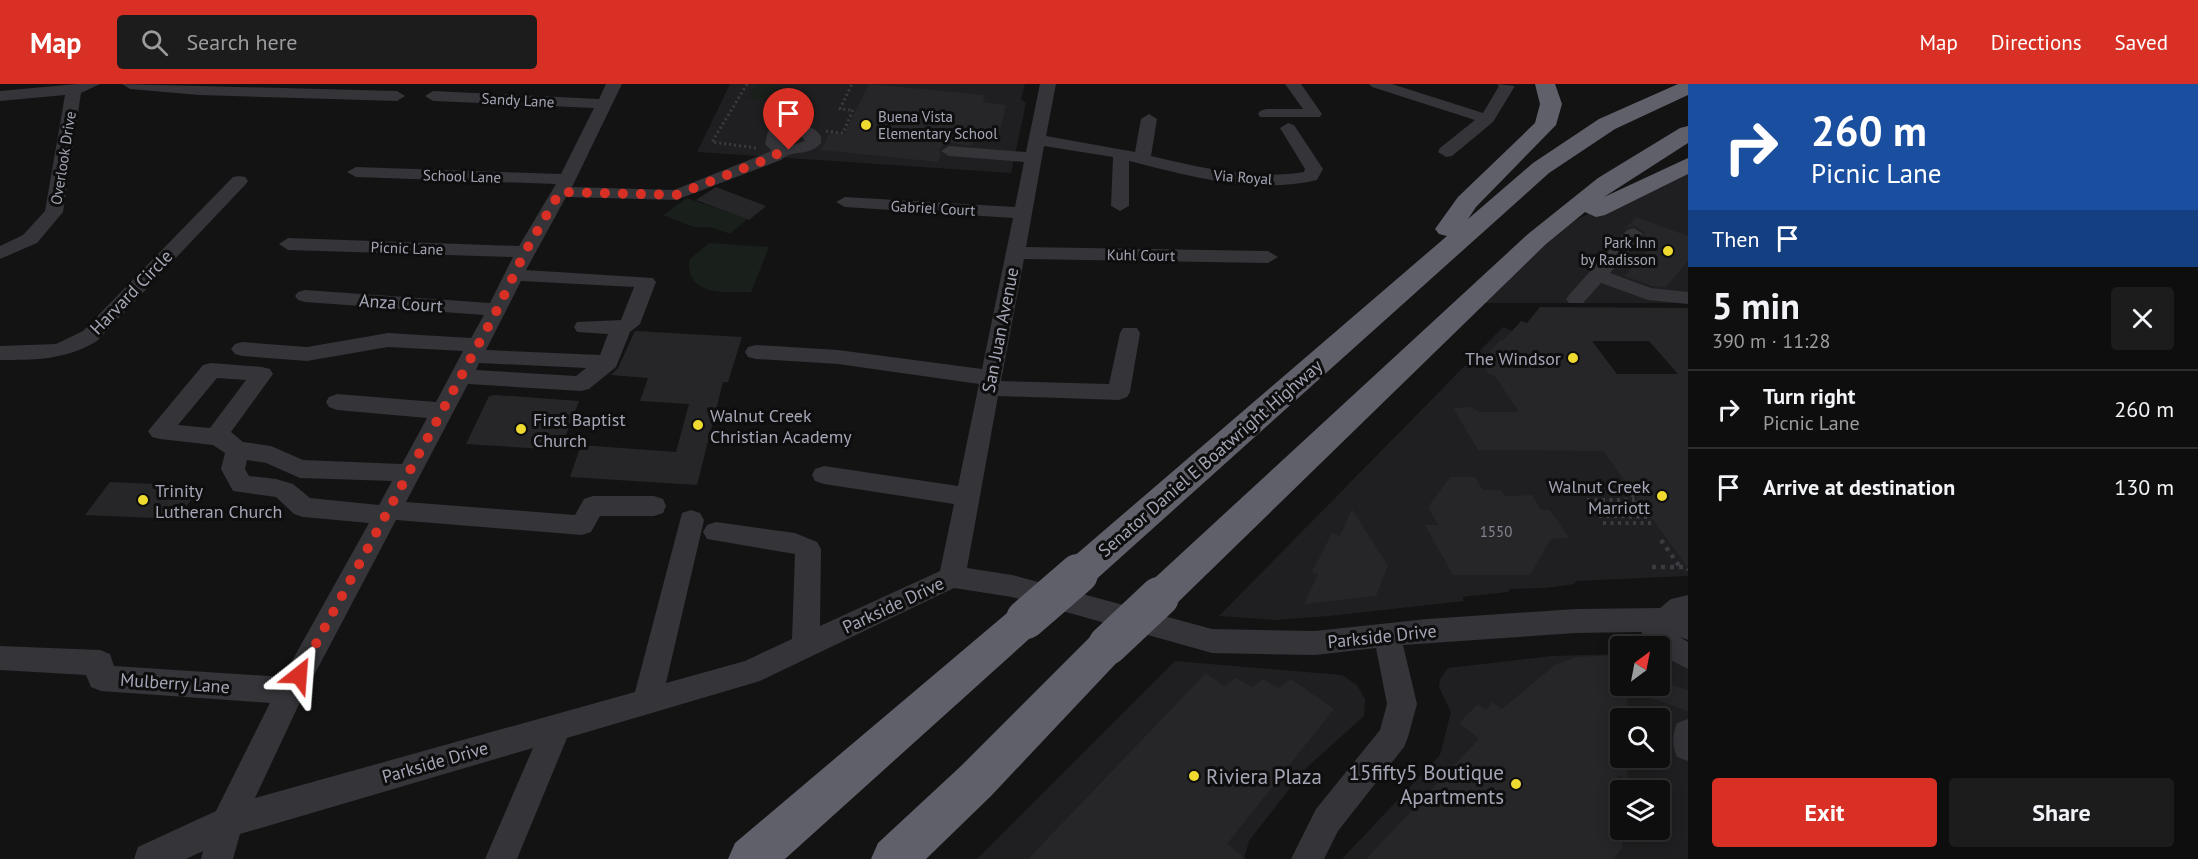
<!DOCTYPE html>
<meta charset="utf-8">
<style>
body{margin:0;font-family:"PT Sans",sans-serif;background:#1c1c1d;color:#f1f3f6;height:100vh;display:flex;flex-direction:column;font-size:22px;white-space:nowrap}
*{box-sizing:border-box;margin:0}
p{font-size:20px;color:#9b9c9e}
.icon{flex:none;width:33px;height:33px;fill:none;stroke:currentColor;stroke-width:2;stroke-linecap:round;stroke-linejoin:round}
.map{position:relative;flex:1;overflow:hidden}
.panel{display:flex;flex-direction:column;background:#0e0e0f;width:510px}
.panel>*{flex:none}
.guide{background:#1a4fa0;color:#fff;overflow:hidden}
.needle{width:39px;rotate:32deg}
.fabs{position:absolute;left:1610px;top:552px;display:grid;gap:12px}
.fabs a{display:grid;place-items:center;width:60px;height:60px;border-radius:6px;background:#0e0e0f;box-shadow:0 3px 15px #0003,0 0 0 2px #2e2e2f;font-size:30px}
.pin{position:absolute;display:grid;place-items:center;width:51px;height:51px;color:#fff;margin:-62px -26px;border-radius:50% 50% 50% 0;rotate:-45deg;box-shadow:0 0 6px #0007}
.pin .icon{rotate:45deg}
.me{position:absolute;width:66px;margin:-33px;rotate:28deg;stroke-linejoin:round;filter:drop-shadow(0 0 4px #0008)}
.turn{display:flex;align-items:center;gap:21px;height:126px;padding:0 24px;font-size:27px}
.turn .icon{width:78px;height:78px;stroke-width:2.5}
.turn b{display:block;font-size:42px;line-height:51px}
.then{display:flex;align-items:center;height:57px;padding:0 24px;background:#0003;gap:12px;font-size:22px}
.round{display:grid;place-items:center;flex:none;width:63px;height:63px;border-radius:6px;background:#1c1c1d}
.headline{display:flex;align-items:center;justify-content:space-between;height:102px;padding:0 24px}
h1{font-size:36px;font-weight:700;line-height:45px}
.primary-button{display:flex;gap:12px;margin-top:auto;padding:12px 24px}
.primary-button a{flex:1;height:69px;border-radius:6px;background:#d93025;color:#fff;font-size:24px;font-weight:700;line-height:69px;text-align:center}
.primary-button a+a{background:#1c1c1d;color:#f1f3f6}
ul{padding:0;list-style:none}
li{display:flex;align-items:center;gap:18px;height:78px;padding:0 24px;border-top:2px solid #2e2e2f}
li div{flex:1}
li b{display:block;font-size:22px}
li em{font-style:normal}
header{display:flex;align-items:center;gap:36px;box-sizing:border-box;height:84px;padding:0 30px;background:#d93025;color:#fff}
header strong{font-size:28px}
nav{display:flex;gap:33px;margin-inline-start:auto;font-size:21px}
.search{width:420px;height:54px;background:#1c1c1d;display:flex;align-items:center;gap:15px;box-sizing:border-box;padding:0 21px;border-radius:6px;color:#9b9c9e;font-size:22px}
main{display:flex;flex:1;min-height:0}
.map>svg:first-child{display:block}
</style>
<header>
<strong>Map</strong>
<div class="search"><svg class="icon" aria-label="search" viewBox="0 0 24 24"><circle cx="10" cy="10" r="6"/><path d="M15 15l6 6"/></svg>Search here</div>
<nav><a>Map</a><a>Directions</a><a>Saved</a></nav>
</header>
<main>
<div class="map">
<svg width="1688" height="775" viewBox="0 0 1688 775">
<rect width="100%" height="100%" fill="#131314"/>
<path fill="#1f1f21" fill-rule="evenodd" d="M730,0H1025L1021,15L1026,19L1011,89L697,68Z
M1688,81V219H1469L1537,155Z
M1503,243L1688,322V492L1576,497L1574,500L1546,504L1510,505L1508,508L1462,513L1464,517L1329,532L1276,536L1219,532Z
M1688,568V775H1342L1440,671L1451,628L1439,603L1440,595L1448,584L1551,572L1620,570V602H1659V569ZM1620,634H1659V674H1620ZM1620,706H1659V746H1620Z
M1175,577L1342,591L1357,601L1365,615L1364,632L1304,686L1249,757L1244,775H977Z"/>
<path fill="#191f1b" d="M759,0H778L779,16L774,18L747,14Z
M687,114L747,135L730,150L711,143H694L663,131Z
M709,159L769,163L751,208C726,208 686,213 689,176Z"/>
<path fill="#262628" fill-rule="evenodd" d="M869,0L985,11L983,18L1006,21L1000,48L977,45L972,62L945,58L939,66L941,70L938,78L821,66L830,48L844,50Z
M716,103L766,122L749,136L696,116Z
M1636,133L1688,152V177L1666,203L1652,202L1624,192L1656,157L1644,152V148L1635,142L1625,145Z
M1540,223L1688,224V484L1603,367L1478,366L1453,324L1471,323L1480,328H1519L1495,292L1489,290L1480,277L1501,256H1504L1521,237L1527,239ZM1592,257H1649L1678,290H1617Z
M635,247L742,253L728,298H723L697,401L570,393L581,361L676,368L689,320L640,317L648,294L611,291L618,284Z
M496,311L579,317L560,366L466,360L489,312Z
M1450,393H1475L1483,406H1501L1505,412L1532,411L1541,426H1550L1569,454L1551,455L1530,491H1453L1425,441H1438L1428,423Z
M110,398L200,402L178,435L85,431Z
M1352,425L1388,482L1376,512L1304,520L1318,490L1312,488L1332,449L1340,452Z
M1620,571V602H1659V597L1688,606V627L1627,606V634H1620V674H1627V695L1617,691L1614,732L1623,763L1614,775H1366L1479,655L1459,639L1478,620L1486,626L1492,618L1502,625L1556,580L1577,573Z
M1206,589L1224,602L1236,594L1252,603L1263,595L1279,604L1291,595L1334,625L1227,760L1246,775H1028Z"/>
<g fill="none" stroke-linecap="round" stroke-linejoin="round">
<path stroke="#3a3a40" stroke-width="3" stroke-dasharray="2 3" stroke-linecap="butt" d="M747,0L712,58L756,64
M826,47L843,49L853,26L840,25L852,0"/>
<path stroke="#3a3a40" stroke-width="4" stroke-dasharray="3 4.5" stroke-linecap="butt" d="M1577,400L1625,401L1649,433L1598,432
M1587,416H1636
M1603,439H1655"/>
<path stroke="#3a3a40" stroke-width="4.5" stroke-dasharray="4 5" stroke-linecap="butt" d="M1661,456L1680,483
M1652,483H1686L1688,486"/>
<path fill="#343439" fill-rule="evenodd" d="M77,0H100L81,9L63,128L37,159L0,175V162L23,151L45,127L65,11L0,17V7Z
M122,0L397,7L405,12L397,17L199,11L130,5Z
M606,0H622L572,103L674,106L769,68L771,66L765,60L768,47C787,41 807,34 821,52V59C810,73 791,65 781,76L676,116L566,113L526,186L653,194L656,198L640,240L630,248L616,283L589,305L581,307L468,300L406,418L575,431L584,415L593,412H654L663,415L666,422L663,429L654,432H600L591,448L582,451L396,436L301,616L255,714L635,608L682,429L691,426L700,429L704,436L666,599L745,577L792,555L795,470L707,455L703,448L707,441L716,438L795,449L817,458L821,465L820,542L940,487L954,420L824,400L815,397L812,391L815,385L824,382L958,402L979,300L838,280L756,275L748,273L745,268L748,263L756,261L838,266L982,285L1013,134L845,123L836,118L845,113L1015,123L1024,78L949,72L941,67L949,62L1026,68L1040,0H1056L1046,52L1135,68L1141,35L1149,30L1157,35L1151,72C1202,84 1252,96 1304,88L1305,85L1280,44L1288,39L1294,41L1323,85L1317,96C1254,111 1190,92 1129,77V122L1120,127L1111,122L1113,73L1044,62L1026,163L1268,167L1278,173L1268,179L1024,175L1001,297L1109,300L1120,249L1123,244H1137L1140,249L1130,308L1127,313L1119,316L998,312L967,484L1012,491L1212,545L1315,547L1427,535L1576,525L1660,524L1671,515L1688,511V556L1680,553L1688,558V585L1659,570V562H1653L1641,548L1576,549L1403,561L1417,620L1408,653L1404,663L1338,747L1324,775H1291L1316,725L1380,646L1387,620L1376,564L1315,571L1212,569L1012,513L954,504L760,597L567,654L517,775H485L533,664L240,750L233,775H201L203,767L186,775H134L138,763L216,727L270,619L101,607L91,603L86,591L0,586V562L100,566L110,570L114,582L283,593L369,439L303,433L294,430L276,413L233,407L221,385L225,369L213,361L160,355L152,353L148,347L203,281L211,279L262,283L270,285L273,290L231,348L243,358L271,362L303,376L402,380L427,334L337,326L329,323L326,318L329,313L337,310L436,318L463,267L388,263L307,277L242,272L235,270L231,265L235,260L242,258L307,263L388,249L471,254L484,231L305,218L298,216L295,212L298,208L305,206L490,219L513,173L288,166L279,160L288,154L519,162L556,100L356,93L347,88L356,83L561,90L594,24L433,17L425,12L433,7L599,15ZM792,50L801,51L805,57L793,61L781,58L782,53ZM521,197L634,203L621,236L577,238L574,243L577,248L608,250L600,271L486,266ZM479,279L586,284L576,292L476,286ZM217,294L246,296L210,344L178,341ZM247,376L266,379L300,394L392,397L379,421L310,414L293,400L276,395L249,392L245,385Z
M1285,0H1301L1322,30L1320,33H1260L1258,30L1260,27L1266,25H1303Z
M1369,0H1392L1483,29L1499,2L1497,0L1515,2L1493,38L1452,72L1446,73L1438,68L1440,64L1475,36L1372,3Z
M239,92L245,93L248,97L245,101L97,257C66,276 35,276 0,276V262L56,260L83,247L233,93Z
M1634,144L1643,150L1610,189L1651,204L1688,208V220L1648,216L1601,199L1583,219H1569L1566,215L1569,211L1627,146Z
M1688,635V677L1677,673C1672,661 1672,652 1677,639Z"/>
<path fill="#60606a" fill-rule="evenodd" d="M1535,0H1555L1562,20L1556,41L1476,123L1468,135L1533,79L1599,35L1678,0H1688V11L1615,45L1549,89L1091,500L1078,505L1065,500L1060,490L1065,480L1447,152L1439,150L1435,145L1458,113L1535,39L1540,20Z
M1688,42V59L1604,113L1688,74V90L1605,131L1596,133L1585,128L1546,160L1172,524L1159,528L1146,524L1141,513L1146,502L1528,150L1598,94L1680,44Z
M1026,519L1039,524L1045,535L1039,546L785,775H728L735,759L1013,524Z
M1108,544L1122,549L1127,561L1122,573L991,712L926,775H871L878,759L961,682L1094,549Z"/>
<path stroke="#60606a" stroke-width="40" d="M1026,535L1078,490
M1108,561L1159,513"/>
</g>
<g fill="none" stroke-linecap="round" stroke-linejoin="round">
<path stroke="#d93025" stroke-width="10" stroke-dasharray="0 18" d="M299,591L497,226L525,168L560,108L676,111L775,72L782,65L789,66"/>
</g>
<g fill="#efda30" stroke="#0e0e0f" stroke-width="2">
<circle cx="866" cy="41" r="6"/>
<circle cx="1668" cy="167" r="6"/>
<circle cx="1573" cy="274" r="6"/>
<circle cx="698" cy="341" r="6"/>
<circle cx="521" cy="345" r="6"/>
<circle cx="1662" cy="412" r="6"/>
<circle cx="143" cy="416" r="6"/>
<circle cx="1194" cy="692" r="6"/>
<circle cx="1516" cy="700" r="6"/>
</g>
<g text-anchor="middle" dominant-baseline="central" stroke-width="6" stroke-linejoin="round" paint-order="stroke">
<g font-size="15" fill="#a4a6b5" stroke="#0e0e0f">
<text transform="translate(518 16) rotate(3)">Sandy Lane</text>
<text transform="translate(63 74) rotate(-81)">Overlook Drive</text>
<text transform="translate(462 92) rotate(2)">School Lane</text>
<text transform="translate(1243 93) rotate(4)">Via Royal</text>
<text transform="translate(933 124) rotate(3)">Gabriel Court</text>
<text transform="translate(407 164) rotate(2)">Picnic Lane</text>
<text transform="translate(1141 171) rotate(1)">Kuhl Court</text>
</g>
<g font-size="15" fill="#a4a6b5" stroke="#0e0e0f" text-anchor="start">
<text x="878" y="32">Buena Vista<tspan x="878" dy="17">Elementary School</tspan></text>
<text x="1656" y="158" text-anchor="end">Park Inn<tspan x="1656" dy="17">by Radisson</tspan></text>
</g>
<g font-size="15" fill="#848591">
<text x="1496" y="447">1550</text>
</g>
<g font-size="18" fill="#a4a6b5" stroke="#0e0e0f">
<text transform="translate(131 208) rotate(-46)">Harvard Circle</text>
<text transform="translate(401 219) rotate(4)">Anza Court</text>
<text transform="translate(1000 246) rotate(-79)">San Juan Avenue</text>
<text transform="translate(1210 374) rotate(-41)">Senator Daniel E Boatwright Highway</text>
<text transform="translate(893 521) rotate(-25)">Parkside Drive</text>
<text transform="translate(1382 552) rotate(-6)">Parkside Drive</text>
<text transform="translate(175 599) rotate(4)">Mulberry Lane</text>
<text transform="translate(435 678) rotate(-16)">Parkside Drive</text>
</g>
<g font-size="18" fill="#a4a6b5" stroke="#0e0e0f" text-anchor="start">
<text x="1561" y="274" text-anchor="end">The Windsor</text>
<text x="710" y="331">Walnut Creek<tspan x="710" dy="21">Christian Academy</tspan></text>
<text x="533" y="335">First Baptist<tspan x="533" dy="21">Church</tspan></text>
<text x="1650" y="402" text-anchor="end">Walnut Creek<tspan x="1650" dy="21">Marriott</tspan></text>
<text x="155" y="406">Trinity<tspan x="155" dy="21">Lutheran Church</tspan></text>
</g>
<g font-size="21" fill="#a4a6b5" stroke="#0e0e0f" text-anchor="end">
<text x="1504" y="688">15fifty5 Boutique<tspan x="1504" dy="24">Apartments</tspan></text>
<text x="1206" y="692" text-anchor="start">Riviera Plaza</text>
</g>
</g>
</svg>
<div class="fabs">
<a><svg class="needle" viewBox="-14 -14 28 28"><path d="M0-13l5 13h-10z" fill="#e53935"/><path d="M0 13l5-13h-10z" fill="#9b9c9e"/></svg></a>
<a><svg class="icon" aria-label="search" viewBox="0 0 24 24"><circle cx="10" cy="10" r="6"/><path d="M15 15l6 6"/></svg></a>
<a><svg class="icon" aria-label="layers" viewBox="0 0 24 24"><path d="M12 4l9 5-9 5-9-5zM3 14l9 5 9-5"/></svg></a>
</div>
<div class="pin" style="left:789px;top:66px;background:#d93025"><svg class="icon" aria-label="arrive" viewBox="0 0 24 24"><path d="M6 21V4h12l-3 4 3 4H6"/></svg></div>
<svg class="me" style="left:299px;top:591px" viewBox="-20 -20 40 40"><path d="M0-17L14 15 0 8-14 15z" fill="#d93025" stroke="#fff" stroke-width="4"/></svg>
</div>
<section class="panel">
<div class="guide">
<div class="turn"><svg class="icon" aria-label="right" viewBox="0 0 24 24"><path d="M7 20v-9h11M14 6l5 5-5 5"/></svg><div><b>260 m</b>Picnic Lane</div></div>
<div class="then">Then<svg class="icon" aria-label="arrive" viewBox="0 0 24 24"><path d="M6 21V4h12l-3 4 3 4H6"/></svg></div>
</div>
<div class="headline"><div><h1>5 min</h1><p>390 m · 11:28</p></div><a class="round"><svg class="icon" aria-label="close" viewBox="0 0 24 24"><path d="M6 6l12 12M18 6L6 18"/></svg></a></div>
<ul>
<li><svg class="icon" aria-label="right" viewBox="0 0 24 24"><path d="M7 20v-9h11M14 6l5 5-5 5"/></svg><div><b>Turn right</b><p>Picnic Lane</p></div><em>260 m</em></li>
<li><svg class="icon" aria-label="arrive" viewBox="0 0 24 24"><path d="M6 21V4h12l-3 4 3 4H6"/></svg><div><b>Arrive at destination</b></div><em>130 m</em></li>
</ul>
<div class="primary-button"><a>Exit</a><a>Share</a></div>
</section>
</main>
